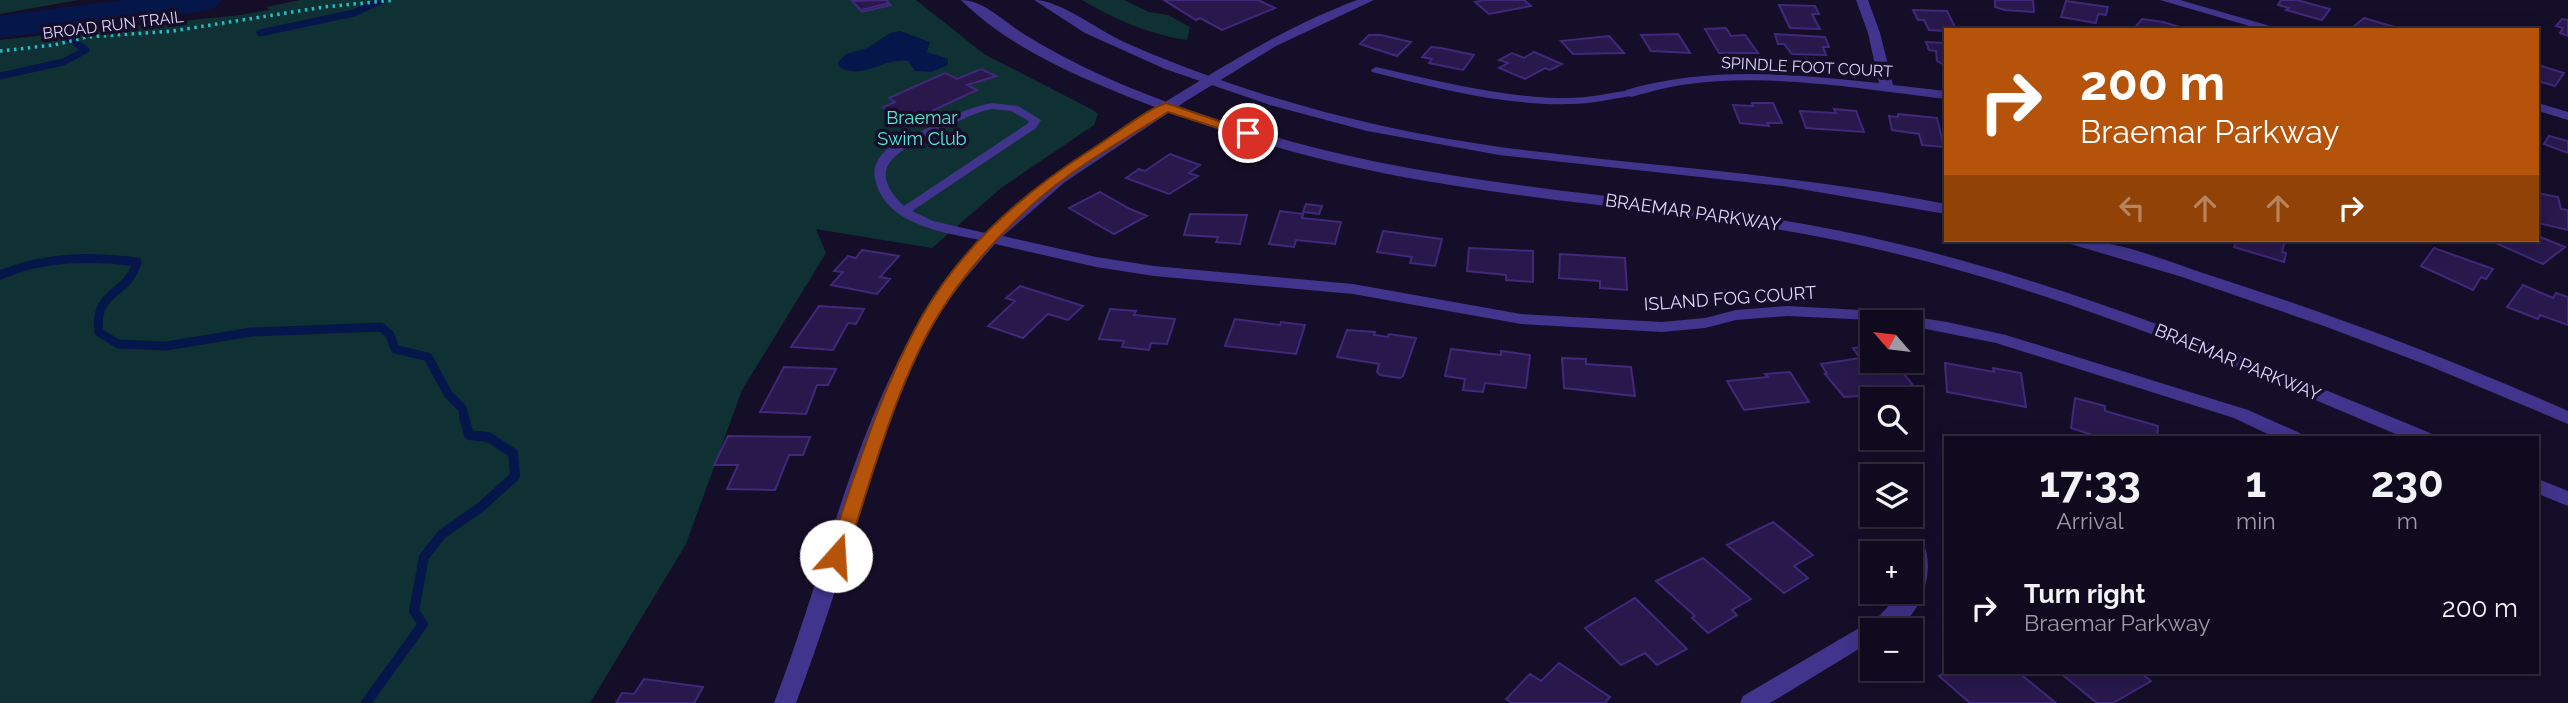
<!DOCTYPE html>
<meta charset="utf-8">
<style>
body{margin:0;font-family:Raleway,sans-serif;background:#191328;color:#f1f3f6;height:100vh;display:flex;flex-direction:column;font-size:26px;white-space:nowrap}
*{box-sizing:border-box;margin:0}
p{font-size:23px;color:#9c9aa4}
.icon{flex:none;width:38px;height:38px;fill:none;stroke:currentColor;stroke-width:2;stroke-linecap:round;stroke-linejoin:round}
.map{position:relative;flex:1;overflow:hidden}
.drawer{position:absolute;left:1944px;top:436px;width:595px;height:238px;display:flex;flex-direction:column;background:#100a1f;border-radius:0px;box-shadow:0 4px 18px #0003,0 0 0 2px #302b3d}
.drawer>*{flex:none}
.top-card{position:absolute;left:1944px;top:28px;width:595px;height:214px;border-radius:0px;box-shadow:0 4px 18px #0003,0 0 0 2px #302b3d;background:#b45309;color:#fff;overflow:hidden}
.needle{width:46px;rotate:298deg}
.buttons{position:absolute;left:1860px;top:310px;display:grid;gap:14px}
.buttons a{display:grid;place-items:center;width:63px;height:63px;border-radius:0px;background:#100a1f;box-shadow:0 4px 18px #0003,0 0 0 2px #302b3d;font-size:35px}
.pin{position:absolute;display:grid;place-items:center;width:60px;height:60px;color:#fff;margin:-30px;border:4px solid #fff;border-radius:50%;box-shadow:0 2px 7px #0007}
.me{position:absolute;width:77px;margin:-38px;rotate:19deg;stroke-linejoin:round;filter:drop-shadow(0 0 5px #0008)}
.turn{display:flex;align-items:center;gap:24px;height:147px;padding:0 21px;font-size:32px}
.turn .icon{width:91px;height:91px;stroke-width:2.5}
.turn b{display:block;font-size:49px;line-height:60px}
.lanes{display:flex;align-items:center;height:66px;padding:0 21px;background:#0003;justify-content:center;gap:35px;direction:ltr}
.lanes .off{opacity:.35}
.eta{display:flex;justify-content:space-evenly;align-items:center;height:119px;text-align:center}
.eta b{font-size:42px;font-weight:700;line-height:49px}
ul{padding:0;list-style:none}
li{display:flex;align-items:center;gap:21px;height:105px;padding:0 21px}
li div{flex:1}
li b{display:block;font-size:26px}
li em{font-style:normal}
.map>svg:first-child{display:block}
</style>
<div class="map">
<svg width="2568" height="703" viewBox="0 0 2568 703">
<rect width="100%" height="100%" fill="#150e29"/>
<path fill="#103134" d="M0,0H78L0,14Z
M300,0H916L984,54L1093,110L1098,114L1094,125L1001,188L932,248L816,229L826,253L742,390L686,544L590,703H0V40L240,15L269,10L267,7Z
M1082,0H1124L1149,12L1168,15L1190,27L1187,40C1148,34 1116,20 1082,0Z"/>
<path fill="#05174a" d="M900,31L930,42L927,52L948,59V65L931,72L915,71L908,61C883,57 864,81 839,67L838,62L846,54L867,48L890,33Z"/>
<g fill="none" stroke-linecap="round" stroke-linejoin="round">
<path stroke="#05174a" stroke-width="7" d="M260,33L354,13L382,0
M0,76L63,62L86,50L64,35L68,29L91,15"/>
<path stroke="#05174a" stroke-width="9" d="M0,275C45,256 90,256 137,262C129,295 93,290 99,332L118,344L166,346L251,332L381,327L390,335L395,349L428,357L448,394L462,408L465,419"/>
<path stroke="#05174a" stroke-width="10" d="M366,703L423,624L414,611L424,557L442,534L481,507L515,476L513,453L488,437L469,435L464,417"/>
<path fill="#05174a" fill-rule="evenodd" d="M123,0H222L216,7L204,11L0,38V16Z"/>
</g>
<path fill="#28184c" stroke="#41287a" stroke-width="2" d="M851,0H886L889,3L861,10Z
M886,0L891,5L862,12L852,1Z
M1164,0H1258L1275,8L1222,30L1200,18L1196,20Z
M1484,0H1524L1531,6L1489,14L1475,2Z
M1995,0H2033L2034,12L2005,10L1995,7Z
M2281,0H2297L2330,9L2322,20L2286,10L2289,8L2278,5Z
M2066,1L2108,7L2106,15L2098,14L2096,23L2061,17Z
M1779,5L1815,6L1819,14H1812L1820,29L1790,28Z
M1913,10L1947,11L1955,27H1949L1951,30L1946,31L1929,30L1924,20H1918Z
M2364,18L2405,30L2352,28Z
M2142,19L2163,22L2183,28L2133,30Z
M2562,19L2568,20V36L2560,33L2563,28L2556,26Z
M1726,28L1731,36L1745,35L1758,53H1719L1705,29Z
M1678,34L1690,53L1651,51L1641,35Z
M1775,34L1825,37L1829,47H1823L1826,55L1792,54L1784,44H1778Z
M1369,35H1381L1411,42L1397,56L1360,44Z
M1609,36L1624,53L1573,54L1561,41Z
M1926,42L1946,43V66L1937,61L1936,51L1929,50Z
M1431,47L1441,48L1474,55L1463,70L1429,63L1432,59L1422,57Z
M1534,52L1562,64L1550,70L1545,68L1525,79L1499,68L1508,63L1499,60L1512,53L1524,58Z
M2538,65L2564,73L2555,86L2538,81Z
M981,69L996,76L967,85L977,90L919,117L914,114L903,118L883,107L895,102L889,98L945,73L957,79Z
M1752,103H1773L1782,123H1767L1769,126L1740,123L1733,105L1753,106Z
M1834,109L1856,111L1864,132L1806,128L1800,111L1836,113Z
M1898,114L1937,118L1944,147L1922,145L1919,134L1892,130L1889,116L1898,117Z
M2549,136L2568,141V153L2544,144Z
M1170,154L1200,165L1189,173L1198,176L1169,194L1126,178L1139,169L1145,171Z
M1100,192L1130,209L1147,216L1114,234L1069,208Z
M2538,193L2558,197L2561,209L2568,210V230L2538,223Z
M1306,204L1322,206L1319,214L1303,212Z
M1280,211L1303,214L1302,218L1341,222L1335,244L1296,240L1294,247L1269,244Z
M1190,214L1247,215L1240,244L1216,242L1218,237L1184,235Z
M1383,231L1442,239L1435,266L1410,263L1412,257L1377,252Z
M2538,236L2565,247L2543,264L2489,240H2538Z
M2237,240H2285L2282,252L2286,253L2284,262L2234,247Z
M1469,248L1533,251V282L1506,280V275L1467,271Z
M2434,248L2493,269L2486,279L2481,277L2473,290L2421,266Z
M862,250L899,256L880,277L890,279L877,294L831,285L843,272L834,271L848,256L856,258Z
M1560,254L1625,258L1627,290L1600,288V281L1559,278Z
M2523,285L2553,298L2556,293L2568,297V325L2540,315L2538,319L2507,307Z
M1020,286L1083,306L1068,320L1048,314L1023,338L988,326L1015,301L1006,298Z
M819,306L864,309L856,324L848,323L833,350L791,347Z
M1110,309L1136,311L1134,315L1175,319L1167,344L1151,343L1149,350L1122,347L1124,341L1099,339Z
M1235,319L1280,325L1281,322L1305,325L1296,354L1225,346Z
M1347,330L1375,332L1374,335L1388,337L1389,334L1416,338L1403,376L1400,378L1380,375L1377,372L1379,364L1337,357Z
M1872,346V360H1893L1923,398V408L1911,409V399H1872L1864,402L1860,396L1844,397L1825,374H1827L1821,364L1860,358L1853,348Z
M1451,349L1501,355V351L1530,355L1526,388L1485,383L1483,392L1463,390L1465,379L1445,376Z
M1562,358L1586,359V364L1631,367L1635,396L1564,388Z
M1945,363L1994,372L1993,368L2021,373L2026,407L1947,392Z
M784,367L836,369L828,385H817L806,414L760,412Z
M1790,372L1809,402L1744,410L1727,381L1768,377L1765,374Z
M2075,398L2105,406V411L2158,426L2157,438H2102L2071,428Z
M728,436L810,437L803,455H789L775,490L727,489L738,465H714Z
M1773,522L1813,555L1794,566L1808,578L1784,593L1727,545Z
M1703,558L1751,599L1732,610L1737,615L1708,633L1692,618L1695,616L1656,581Z
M1635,598L1687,649L1657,665L1645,653L1621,665L1585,628Z
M1559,663L1610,697L1605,703H1512L1506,699L1530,674L1541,681Z
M1946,672H2018L2056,703H1970L1939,676Z
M2059,672H2140L2151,681L2113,703H2097Z
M644,679L703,687L694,703H616L622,693L634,694Z"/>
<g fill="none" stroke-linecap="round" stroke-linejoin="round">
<path stroke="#24bdc5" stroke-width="3.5" stroke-dasharray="2.5 4.5" stroke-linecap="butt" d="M0,51L54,45L87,37L173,31L324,7L395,0"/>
<path fill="#41348c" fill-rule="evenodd" d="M1376,67C1439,81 1502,98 1567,98C1588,98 1610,93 1631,90L1636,93L1631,96C1611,99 1591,104 1571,104C1504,106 1437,88 1372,72L1371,70Z
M992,103L1018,106L1041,120L1036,128L912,211L933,221L994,235L996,238L994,241L990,242C950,233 886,228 875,179C872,167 879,155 889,148C901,139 915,135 928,128C949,118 968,107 992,103ZM992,109L1011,111L1029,121L1027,124L904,206C862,166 901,150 935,133C954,124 971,113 992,109Z"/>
<path fill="#41348c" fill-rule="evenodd" d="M1357,0H1374L1276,46L1186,101L1065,182L1003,236L1096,257L1154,266L1353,284L1521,314L1662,322L1705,318L1736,310L1788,306L1878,311L1947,322L2006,335L2248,410L2300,433L2302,438H2276L2234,418L1996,343L1911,326V322L1788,316L1736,320L1705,328L1662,332L1521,324L1353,294L1154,276L1096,267L995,244C975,267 955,289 939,315C903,375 881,445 860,512C840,576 820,640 796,703H774C818,590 844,468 899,359C960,235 1055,171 1170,99C1230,62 1290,25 1357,0Z
M1856,0H1868L1880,33L1893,85L1946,91V99C1862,89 1773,73 1689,84C1669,86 1650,92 1631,97L1624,93L1626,90C1709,66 1794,74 1879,83L1868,33Z
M2160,0H2180L2284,30H2263Z
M2538,103L2568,112V120L2538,111Z
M1916,541L1923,544C1937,568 1919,624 1890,630C1885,631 1878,630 1872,630V641L1770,703H1740L1743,696L1878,617L1902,592H1911V553H1906L1909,544Z"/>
<path fill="#41348c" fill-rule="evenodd" d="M961,0C985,0 1006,24 1027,36C1109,86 1201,116 1293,142C1471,191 1656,194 1836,230C2043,272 2236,353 2430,433L2432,438H2405C2231,364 2057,290 1872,248C1735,216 1595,208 1457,186C1351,170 1246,142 1147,104C1083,79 1010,49 961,0Z
M1034,0C1060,0 1098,30 1124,42C1164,60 1205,75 1247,89C1329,116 1414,135 1500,147C1649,167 1798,174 1946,204V214L1783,186L1499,155L1367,131L1270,105L1165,69L1085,33Z
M2065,240C2113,238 2164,260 2209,275C2331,314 2451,359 2568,411V424L2427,365L2324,326L2179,276L2067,243Z
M2538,479L2568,491V506L2538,494Z"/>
</g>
<path fill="#b45309" stroke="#753606" stroke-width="2" d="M1166,103L1254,133L1252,136H1243L1168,112C1122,141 1073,168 1032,205C997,237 964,273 939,314C897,381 871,480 846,556L843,561H830L827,556C855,476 879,393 921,318C960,249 1023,193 1089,151C1110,138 1145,110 1166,103Z"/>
<g text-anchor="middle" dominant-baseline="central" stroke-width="7" stroke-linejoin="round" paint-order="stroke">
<g font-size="16" fill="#dfd6ff" stroke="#150e29">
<text transform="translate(113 25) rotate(-7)">BROAD RUN TRAIL</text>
<text transform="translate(1807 67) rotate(3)">SPINDLE FOOT COURT</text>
</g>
<g font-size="18" fill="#56ebd6" stroke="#150e29">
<text x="922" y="117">Braemar<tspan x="922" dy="21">Swim Club</tspan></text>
</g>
<g font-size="18" fill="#dfd6ff" stroke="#150e29">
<text transform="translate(1693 212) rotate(8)">BRAEMAR PARKWAY</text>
<text transform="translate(1730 298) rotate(-4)">ISLAND FOG COURT</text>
<text transform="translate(2238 362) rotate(22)">BRAEMAR PARKWAY</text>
</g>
</g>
</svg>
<div class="buttons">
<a><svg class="needle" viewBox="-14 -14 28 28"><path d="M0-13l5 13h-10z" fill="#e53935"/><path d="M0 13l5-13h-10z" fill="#9c9aa4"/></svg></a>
<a><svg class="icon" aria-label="search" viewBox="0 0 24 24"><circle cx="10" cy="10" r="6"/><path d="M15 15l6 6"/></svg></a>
<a><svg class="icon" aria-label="layers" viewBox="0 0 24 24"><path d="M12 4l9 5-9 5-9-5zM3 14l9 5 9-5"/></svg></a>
<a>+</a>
<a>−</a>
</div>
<div class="pin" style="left:1248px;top:133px;background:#d93025"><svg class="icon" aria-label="arrive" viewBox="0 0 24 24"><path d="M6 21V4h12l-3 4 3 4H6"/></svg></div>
<svg class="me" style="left:836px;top:556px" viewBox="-20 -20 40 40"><circle r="19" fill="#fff"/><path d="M0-13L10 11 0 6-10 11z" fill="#b45309"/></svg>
<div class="top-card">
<div class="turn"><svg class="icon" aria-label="right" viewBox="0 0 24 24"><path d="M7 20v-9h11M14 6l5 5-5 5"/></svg><div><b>200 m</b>Braemar Parkway</div></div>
<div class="lanes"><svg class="icon off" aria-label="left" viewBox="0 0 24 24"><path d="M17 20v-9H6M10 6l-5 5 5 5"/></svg><svg class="icon off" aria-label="ahead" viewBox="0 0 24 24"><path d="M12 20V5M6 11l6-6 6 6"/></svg><svg class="icon off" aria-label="ahead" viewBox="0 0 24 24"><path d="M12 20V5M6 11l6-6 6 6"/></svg><svg class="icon" aria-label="right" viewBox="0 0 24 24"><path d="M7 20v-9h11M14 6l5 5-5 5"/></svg></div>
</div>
<section class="drawer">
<div class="eta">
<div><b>17:33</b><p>Arrival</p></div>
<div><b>1</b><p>min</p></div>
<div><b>230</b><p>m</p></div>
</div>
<ul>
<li><svg class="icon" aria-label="right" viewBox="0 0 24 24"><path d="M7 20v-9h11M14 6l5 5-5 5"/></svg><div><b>Turn right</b><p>Braemar Parkway</p></div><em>200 m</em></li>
</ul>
</section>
</div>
